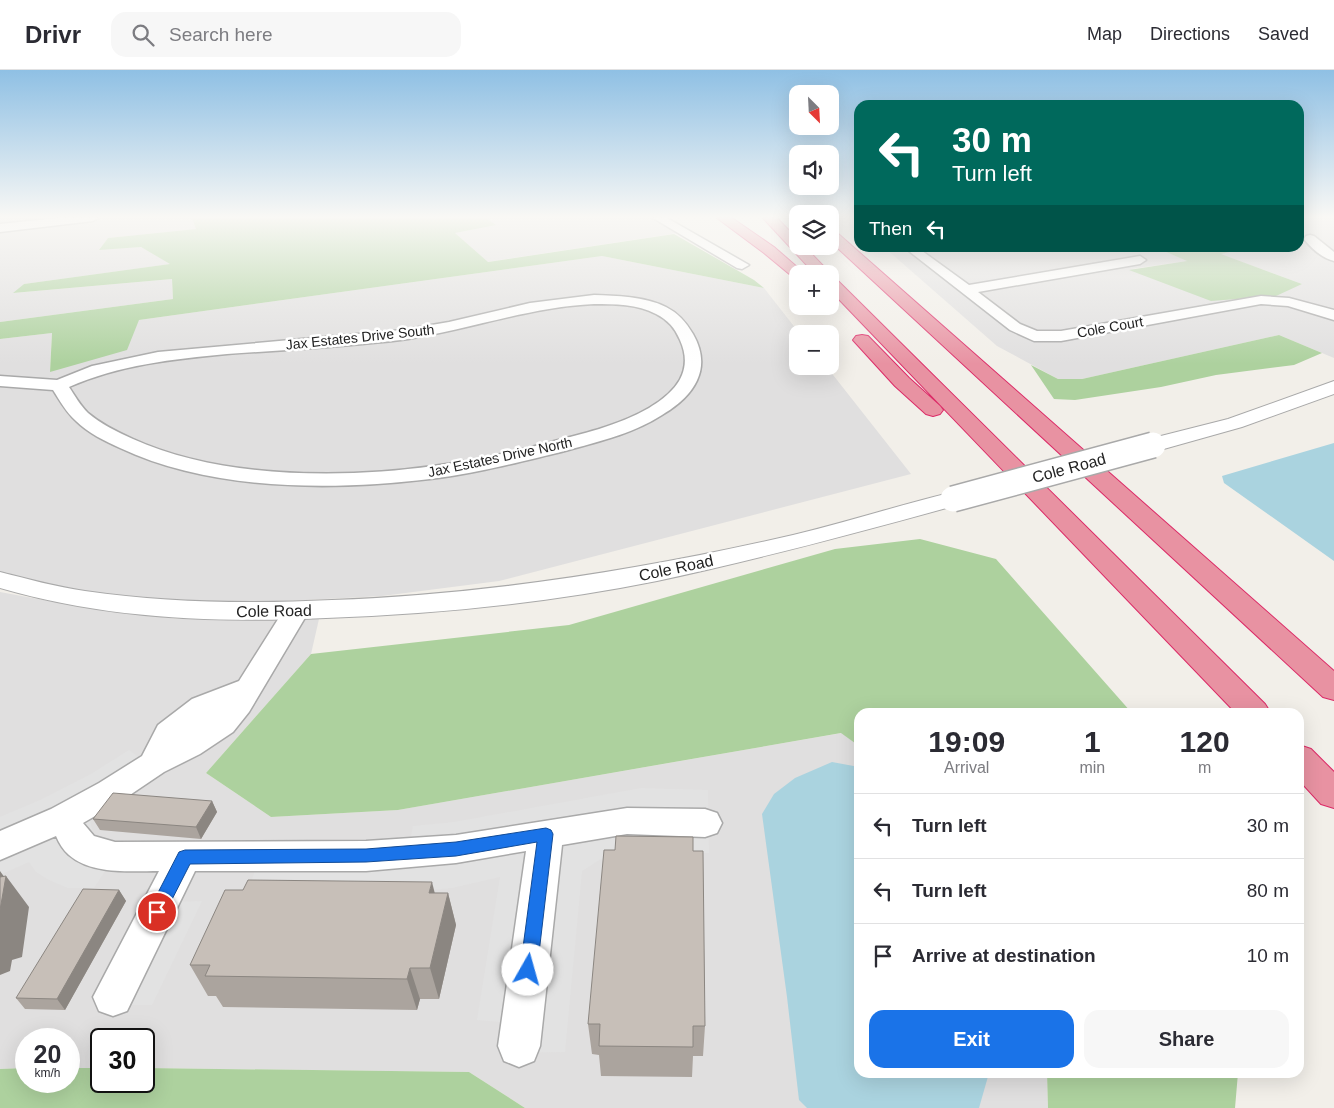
<!DOCTYPE html>
<meta charset="utf-8">
<style>
body{margin:0;font-family:Arial,sans-serif;background:#f7f7f7;color:#2b2b33;height:100vh;display:flex;flex-direction:column;font-size:19px;white-space:nowrap}
*{box-sizing:border-box;margin:0}
p{font-size:16px;color:#7c7c81}
.icon{flex:none;width:28px;height:28px;fill:none;stroke:currentColor;stroke-width:2;stroke-linecap:round;stroke-linejoin:round}
.map{position:relative;flex:1;overflow:hidden}
.side{position:absolute;left:854px;top:638px;width:450px;height:370px;display:flex;flex-direction:column;background:#fff;border-radius:15px;box-shadow:0 5px 20px #0002}
.side>*{flex:none}
.banner{position:absolute;left:854px;top:30px;width:450px;height:152px;border-radius:15px;box-shadow:0 5px 20px #0002;background:#00695c;color:#fff;overflow:hidden}
.needle{width:32px;rotate:156deg}
.tools{position:absolute;left:789px;top:15px;display:grid;gap:10px}
.tools a{display:grid;place-items:center;width:50px;height:50px;border-radius:10px;background:#fff;box-shadow:0 5px 20px #0002;font-size:25px}
.speed{position:absolute;left:15px;top:958px;display:flex;gap:10px;font-size:25px;font-weight:700;text-align:center}
.speed>*{display:grid;place-content:center;width:65px;height:65px;border-radius:50%;background:#fff;box-shadow:0 5px 20px #0002;line-height:1}
.speed small{font-size:12px;font-weight:400}
.speed .limit{border:2px solid #111;border-radius:8px;background:#fff;color:#111}
.pin{position:absolute;display:grid;place-items:center;width:42px;height:42px;color:#fff;margin:-21px;border:2px solid #fff;border-radius:50%;box-shadow:0 1px 5px #0007}
.me{position:absolute;width:55px;margin:-28px;rotate:7deg;stroke-linejoin:round;filter:drop-shadow(0 0 4px #0008)}
.turn{display:flex;align-items:center;gap:18px;height:105px;padding:0 15px;font-size:22px}
.turn .icon{width:65px;height:65px;stroke-width:2.5}
.turn b{display:block;font-size:35px;line-height:42px}
.then{display:flex;align-items:center;height:48px;padding:0 15px;background:#0003;gap:10px;font-size:19px}
.eta{display:flex;justify-content:space-evenly;align-items:center;height:85px;text-align:center}
.eta b{font-size:30px;font-weight:800;line-height:35px}
.button{display:flex;gap:10px;margin-top:auto;padding:10px 15px}
.button a{flex:1;height:58px;border-radius:15px;background:#1a73e8;color:#fff;font-size:20px;font-weight:800;line-height:58px;text-align:center}
.button a+a{background:#f7f7f7;color:#2b2b33}
ul{padding:0;list-style:none}
li{display:flex;align-items:center;gap:15px;height:65px;padding:0 15px;border-top:1px solid #e1e1e2}
li div{flex:1}
li b{display:block;font-size:19px}
li em{font-style:normal}
header{display:flex;align-items:center;gap:30px;box-sizing:border-box;height:70px;padding:0 25px;background:#fff;border-bottom:1px solid #e1e1e2}
header strong{font-size:24px}
nav{display:flex;gap:28px;margin-inline-start:auto;font-size:18px}
.search{width:350px;height:45px;background:#f7f7f7;display:flex;align-items:center;gap:12px;box-sizing:border-box;padding:0 18px;border-radius:15px;color:#7c7c81;font-size:19px}
.map>svg:first-child{display:block}
</style>
<header>
<strong>Drivr</strong>
<div class="search"><svg class="icon" aria-label="search" viewBox="0 0 24 24"><circle cx="10" cy="10" r="6"/><path d="M15 15l6 6"/></svg>Search here</div>
<nav><a>Map</a><a>Directions</a><a>Saved</a></nav>
</header>
<div class="map">
<svg width="1334" height="1038" viewBox="0 0 1334 1038">
<rect width="100%" height="100%" fill="#f2efe9"/>
<path fill="#e0dfdf" d="M0,148H192L197,159L108,168L100,179L141,177L171,194L24,214L14,223L172,209L173,229L0,252Z
M486,148H652L678,163L487,192L455,163L495,155Z
M1299,148H1334V288L1279,265L1082,309H1058L997,276L885,178H1157L1188,191L1130,199L1302,214L1220,184L1247,178H1299V164L1304,163L1299,160Z
M602,186L764,218L800,264H798V296H826L911,404L499,511L382,526L248,533L126,527L54,517L0,503V269L52,263L50,302L139,250Z
M0,522L87,538L178,549H319L311,584L206,703L271,747L398,740L842,663L859,676V1002L1047,1003L1048,1038H525L469,1002L144,998V969H101V998H69V969H26V998L0,999Z"/>
<path fill="#add19e" d="M192,148H486L496,155L455,163L488,192L674,164L754,210L764,218L602,186L139,250L127,280L50,302L52,263L0,269V252L173,229L172,209L13,223L24,214L170,194L141,177L99,180L108,168L196,159Z
M1157,178H1247L1221,184L1302,214L1276,226L1211,231L1129,200L1187,191Z
M1279,265L1322,283L1294,295L1216,305L1161,317L1075,330L1054,329L1031,295L1058,309H1082Z
M920,469L996,489L1131,642H859V676L841,663L398,740L271,747L206,703L311,584L569,555L835,479Z
M26,998V1011H69V998H101V1011H144V998L469,1002L525,1038H0V999Z
M1047,1003H1238L1235,1038H1048Z"/>
<path fill="#e2e2e2" d="M129,680L141,689L90,752L105,801L94,818H68L49,810L36,802L29,792L0,805V747L40,730L91,704Z
M641,718L708,720L709,783H642L601,789L582,801L565,982L499,983L501,952L477,950L500,807L452,818L410,822H248L255,800L410,772L413,756L454,752Z
M202,831L152,935H123L175,832Z"/>
<path fill="#aad3df" d="M1334,373V491L1224,413L1222,406Z
M832,692L859,697V1002L989,1003L979,1038H807L799,1030L787,927L762,744L774,724L795,708Z"/>
<g fill="none" stroke-linecap="round" stroke-linejoin="round">
<g stroke="#a9a9a9" stroke-width="3">
<path id="minor" d="M57,148H98L93,151L0,162V154Z
M653,148H667L749,195L742,199L737,198Z
M1310,165L1314,166L1334,182V191C1322,188 1311,178 1304,169L1306,166Z
M905,178H918L969,215L1140,186L1146,190L1140,194L978,222L1020,254L1037,261H1061L1261,226L1289,228L1334,240V250L1288,236L1261,234L1061,271H1034L1010,260Z
M594,225C617,226 644,226 666,237C678,243 686,252 693,264C713,299 694,326 662,345C631,365 593,373 557,383C515,393 473,404 430,409C331,421 211,421 120,378C105,371 88,363 76,351C66,342 60,331 53,320L0,316V306L57,310L92,296L158,282L402,260L449,252L530,233ZM594,234C614,234 638,234 656,244C668,250 675,258 680,270C694,301 676,322 649,338C618,356 581,364 547,373C509,383 471,391 433,396C341,409 218,408 133,369C117,362 101,354 88,343C80,335 75,326 69,317C119,295 173,289 227,284C285,280 343,277 401,270C466,261 528,237 594,234Z
M296,533L305,535L309,541L249,642L233,662L200,684L164,702L121,731L83,753L94,766L115,772L366,771L456,765L627,738L705,739L717,743L722,753L717,763L705,767L627,764L562,775L540,976L534,991L519,997L504,991L498,976L526,781L456,793L366,801H195L127,941L113,946L99,941L93,927L159,801C132,801 91,805 69,785C63,780 59,773 56,766L0,790V761L51,739L99,713L142,686L158,655L192,629L239,611L287,535Z"/>
</g>
<g stroke="#a9a9a9" stroke-width="2">
<path id="tertiary" d="M1334,311V324L1242,357L1153,382L1145,380L1142,375L1145,370L1228,349Z
M953,422L961,424L965,429L961,434C860,462 760,489 657,511C548,533 436,544 326,548C216,553 106,549 0,518V502C28,509 56,517 85,521C167,533 250,534 332,530C489,524 641,500 793,465C847,452 900,435 953,422Z"/>
</g>
<g stroke="#dc2a67" stroke-width="2">
<path id="motorway" d="M717,148H732L774,177L805,204H798V208L793,207L764,183Z
M763,148H777L798,170V176H804L828,201L830,204V205L815,204Z
M830,160L835,161L1334,601V630L1323,627L830,171Z
M830,206L835,208L1265,634L1270,642H1235L830,220Z
M862,265L868,266L909,308L940,336L943,340L940,344L933,346L926,344L895,316L853,270L856,266Z
M1299,675L1311,679L1334,702V738L1321,734L1299,710Z"/>
</g>
<use href="#minor" fill="#fff" fill-rule="evenodd"/>
<use href="#tertiary" fill="#fff" fill-rule="evenodd"/>
<use href="#motorway" fill="#e892a2" fill-rule="evenodd"/>
<g stroke="#a9a9a9" stroke-width="28" stroke-linecap="butt">
<path id="tertiary-bridge" d="M953,429L1153,375"/>
</g>
<use href="#tertiary-bridge" stroke="#fff" stroke-width="25"/>
</g>
<path fill="#aba49e" d="M212,731L217,742L201,769L100,760L93,749Z
M693,781L705,956L703,986H693L692,1007L601,1006L599,985L592,984L588,954Z
M119,820L126,831L65,940L25,939L16,928Z
M243,820L448,823L456,855L439,929H420L417,940L223,937L216,926H208L190,895Z"/>
<path fill="#8b8681" d="M212,731L217,742L201,769L196,757Z
M0,801L5,808L6,806L29,837L22,887L12,890L10,901L0,905Z
M432,812L440,844L429,823Z
M119,820L126,831L65,940L57,929Z
M448,823L456,855L439,929L430,898Z
M410,898L420,929L417,940L407,909Z"/>
<path fill="#c7bfb8" stroke="#8b8681" d="M113,723L212,731L196,757L93,749Z
M616,766L693,767V781H703L705,956H693V977L599,976L600,954H588L604,780H615Z
M6,806L0,840V807Z
M248,810L432,812L429,823H448L430,898H410L407,909L205,906L210,895H190L225,820H243Z
M83,819L119,820L57,929L16,928Z"/>
<linearGradient id="sky" x2="0" y2="1"><stop stop-color="#8fc0e4"/><stop offset="0.5" stop-color="#f9f8f5"/><stop offset="1" stop-color="#f9f8f5" stop-opacity="0"/></linearGradient>
<rect width="1334" height="294" fill="url(#sky)"/>
<path fill="#1a73e8" stroke="#114b97" d="M546,758L551,760L553,764L537,900L535,906L528,909L522,906L520,900L537,772L456,786L366,792L190,794L163,847L157,849L151,847L148,842L179,782L185,780L366,779L456,772Z"/>
<g text-anchor="middle" dominant-baseline="central" stroke-width="5" stroke-linejoin="round" paint-order="stroke">
<g font-size="14" fill="#222" stroke="#fff">
<text transform="translate(1110 257) rotate(-10)">Cole Court</text>
<text transform="translate(360 267) rotate(-6)">Jax Estates Drive South</text>
<text transform="translate(500 387) rotate(-12)">Jax Estates Drive North</text>
</g>
<g font-size="16" fill="#222" stroke="#fff">
<text transform="translate(1069 398) rotate(-15)">Cole Road</text>
<text transform="translate(676 498) rotate(-12)">Cole Road</text>
<text transform="translate(274 541) rotate(-1)">Cole Road</text>
</g>
</g>
</svg>
<div class="tools">
<a><svg class="needle" viewBox="-14 -14 28 28"><path d="M0-13l5 13h-10z" fill="#e53935"/><path d="M0 13l5-13h-10z" fill="#7c7c81"/></svg></a>
<a><svg class="icon" aria-label="sound" viewBox="0 0 24 24"><path d="M4 9h4l5-4v14l-5-4H4zM17 9q2 3 0 6"/></svg></a>
<a><svg class="icon" aria-label="layers" viewBox="0 0 24 24"><path d="M12 4l9 5-9 5-9-5zM3 14l9 5 9-5"/></svg></a>
<a>+</a>
<a>−</a>
</div>
<div class="speed"><div>20<small>km/h</small></div><div class="limit">30</div></div>
<div class="pin" style="left:157px;top:842px;background:#d93025"><svg class="icon" aria-label="arrive" viewBox="0 0 24 24"><path d="M6 21V4h12l-3 4 3 4H6"/></svg></div>
<svg class="me" style="left:528px;top:900px" viewBox="-20 -20 40 40"><circle r="19" fill="#fff"/><path d="M0-13L10 11 0 6-10 11z" fill="#1a73e8"/></svg>
<div class="banner">
<div class="turn"><svg class="icon" aria-label="left" viewBox="0 0 24 24"><path d="M17 20v-9H6M10 6l-5 5 5 5"/></svg><div><b>30 m</b>Turn left</div></div>
<div class="then">Then<svg class="icon" aria-label="left" viewBox="0 0 24 24"><path d="M17 20v-9H6M10 6l-5 5 5 5"/></svg></div>
</div>
<section class="side">
<div class="eta">
<div><b>19:09</b><p>Arrival</p></div>
<div><b>1</b><p>min</p></div>
<div><b>120</b><p>m</p></div>
</div>
<ul>
<li><svg class="icon" aria-label="left" viewBox="0 0 24 24"><path d="M17 20v-9H6M10 6l-5 5 5 5"/></svg><div><b>Turn left</b></div><em>30 m</em></li>
<li><svg class="icon" aria-label="left" viewBox="0 0 24 24"><path d="M17 20v-9H6M10 6l-5 5 5 5"/></svg><div><b>Turn left</b></div><em>80 m</em></li>
<li><svg class="icon" aria-label="arrive" viewBox="0 0 24 24"><path d="M6 21V4h12l-3 4 3 4H6"/></svg><div><b>Arrive at destination</b></div><em>10 m</em></li>
</ul>
<div class="button"><a>Exit</a><a>Share</a></div>
</section>
</div>
